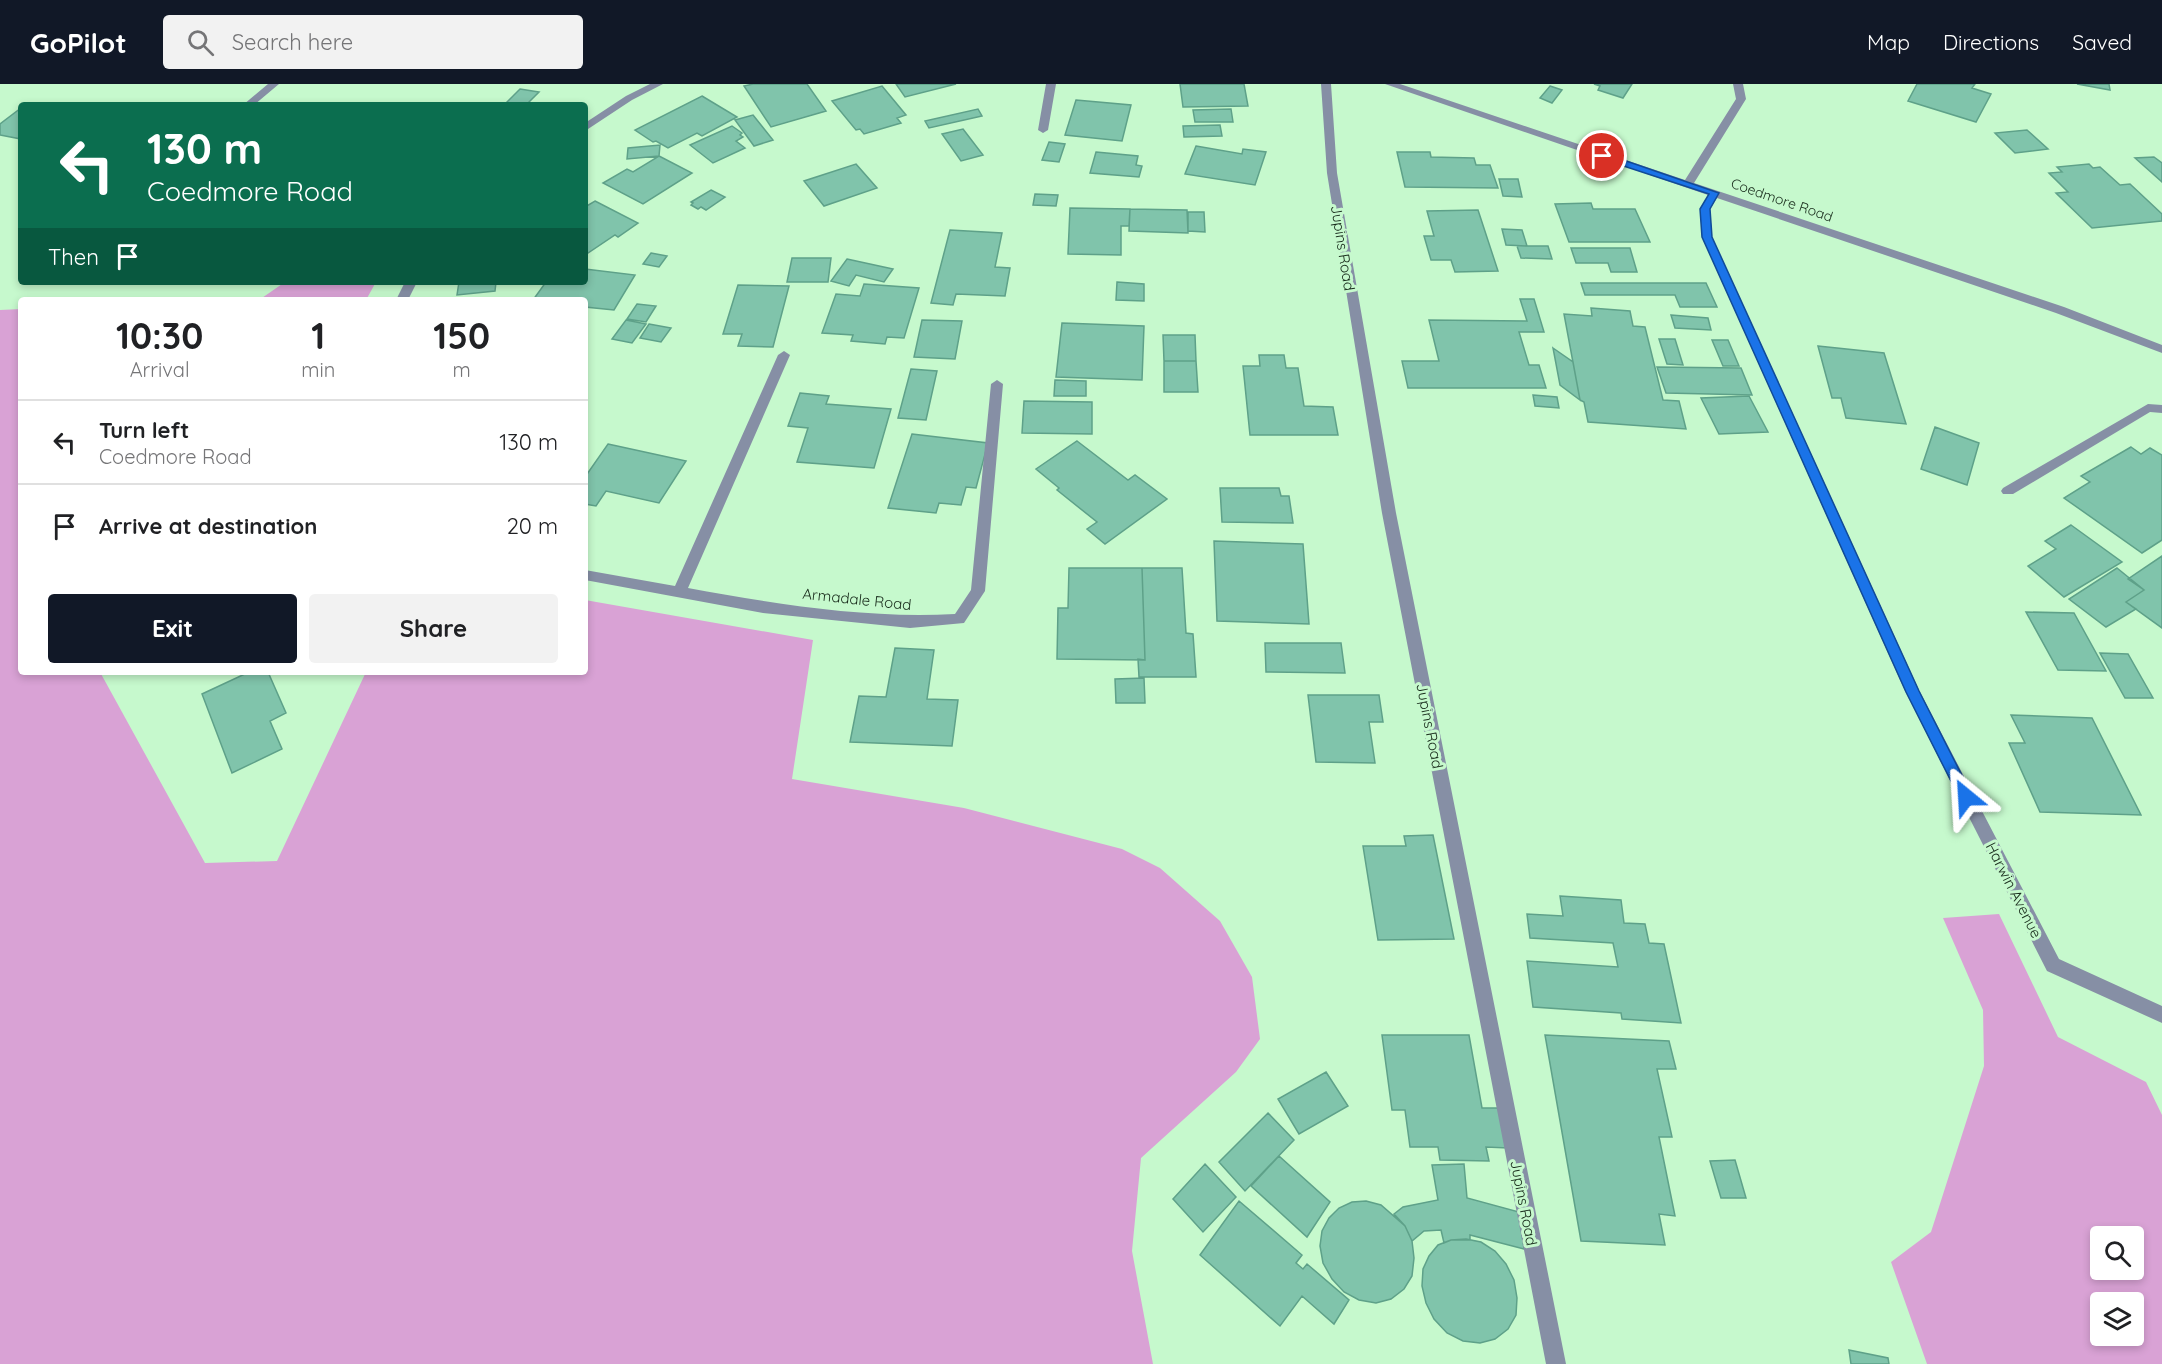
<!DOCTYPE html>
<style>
body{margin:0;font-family:Quicksand,sans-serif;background:#f2f2f2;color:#202124;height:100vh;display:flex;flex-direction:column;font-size:22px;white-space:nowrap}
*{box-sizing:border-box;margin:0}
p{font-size:20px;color:#757577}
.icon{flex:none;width:33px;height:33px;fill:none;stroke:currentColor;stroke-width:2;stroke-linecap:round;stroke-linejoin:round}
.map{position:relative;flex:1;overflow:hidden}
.details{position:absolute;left:18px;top:213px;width:570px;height:378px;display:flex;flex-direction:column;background:#fff;border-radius:6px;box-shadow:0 3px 9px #0003}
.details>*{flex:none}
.top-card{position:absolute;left:18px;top:18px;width:570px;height:183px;border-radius:6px;box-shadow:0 3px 9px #0003;background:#0b6e4f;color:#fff;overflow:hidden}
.controls{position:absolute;left:2090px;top:1142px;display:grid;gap:12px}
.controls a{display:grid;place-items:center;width:54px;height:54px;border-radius:6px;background:#fff;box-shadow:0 3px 9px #0003;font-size:30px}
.pin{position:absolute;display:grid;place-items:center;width:51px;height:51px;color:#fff;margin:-26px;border:3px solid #fff;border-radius:50%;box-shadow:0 2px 6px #0007}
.me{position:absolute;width:66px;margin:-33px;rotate:333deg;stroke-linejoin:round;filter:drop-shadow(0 0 4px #0008)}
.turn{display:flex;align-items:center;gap:21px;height:126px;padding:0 30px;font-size:27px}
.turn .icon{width:78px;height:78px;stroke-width:2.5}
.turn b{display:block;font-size:42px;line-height:51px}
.then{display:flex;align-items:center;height:57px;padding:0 30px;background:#0003;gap:12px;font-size:22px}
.eta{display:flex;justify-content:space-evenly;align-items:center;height:102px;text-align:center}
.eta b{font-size:36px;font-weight:800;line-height:42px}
.action{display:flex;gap:12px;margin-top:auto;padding:12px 30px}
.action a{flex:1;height:69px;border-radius:6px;background:#111827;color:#fff;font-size:24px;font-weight:800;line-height:69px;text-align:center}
.action a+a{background:#f2f2f2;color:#202124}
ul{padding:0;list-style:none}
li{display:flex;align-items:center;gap:18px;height:84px;padding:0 30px;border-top:2px solid #e0e0e0}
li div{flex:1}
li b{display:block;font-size:22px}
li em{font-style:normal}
header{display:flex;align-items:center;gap:36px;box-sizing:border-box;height:84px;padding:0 30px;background:#111827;color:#fff}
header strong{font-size:28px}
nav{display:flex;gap:33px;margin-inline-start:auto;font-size:21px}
.search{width:420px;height:54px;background:#f2f2f2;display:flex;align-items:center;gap:15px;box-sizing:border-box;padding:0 21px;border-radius:6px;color:#757577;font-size:22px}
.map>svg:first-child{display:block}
</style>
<header>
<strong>GoPilot</strong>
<div class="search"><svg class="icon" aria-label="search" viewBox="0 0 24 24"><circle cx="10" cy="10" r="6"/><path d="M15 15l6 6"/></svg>Search here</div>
<nav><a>Map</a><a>Directions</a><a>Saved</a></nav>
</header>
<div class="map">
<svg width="2162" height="1280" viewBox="0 0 2162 1280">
<rect width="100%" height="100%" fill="#c6f9cd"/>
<path fill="#d9a2d5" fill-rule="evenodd" d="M285,198H376L366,216H259Z
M21,225V588H100L205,779L277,777L366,588H585V516L813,556L792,695L964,724L1122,765L1160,784L1220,837L1252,893L1260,955L1236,988L1141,1074L1132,1167L1153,1280H0V226Z
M1999,830L2058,953L2146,998L2162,1031V1280H1927L1891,1178L1931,1148L1984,982L1983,926L1943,834ZM2100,1152H2133V1185H2100ZM2100,1218H2133V1251H2100Z"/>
<path fill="#80c4ab" stroke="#5ea189" stroke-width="1.5" d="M753,0H807L826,27L771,43L744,2Z
M896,0H956L905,13Z
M1180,0H1244L1248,22L1183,23Z
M1594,0H1632L1623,14L1598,6L1600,2Z
M1917,0H1975L1972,4L1991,10L1976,38L1908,17Z
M2077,0H2109L2110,6Z
M882,2L906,31L897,34L901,39L864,50L860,45L856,46L832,17Z
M1550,2L1562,6L1552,19L1540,14Z
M520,5L539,8L526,21H504Z
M702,12L737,33L702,52L697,49L668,64L656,57L653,58L635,46Z
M1076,16L1131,21L1122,57L1065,51Z
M21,24V55L0,51V40Z
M978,25L982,32L929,44L925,37Z
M1231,25L1233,38H1195L1193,26Z
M753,31L773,56L754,62L735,36Z
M1220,41L1222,52L1184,53L1183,42Z
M732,42L742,49L740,51L743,53L736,57L745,64L713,79L690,61Z
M963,45L983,71L961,77L942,50Z
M2027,46L2048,65L2015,69L1995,49Z
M1049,58L1065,60L1059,78L1042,76Z
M660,61L659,72L627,75L628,64Z
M1196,62L1242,70L1243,65L1266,68L1255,101L1185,90Z
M1096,68L1138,72L1136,81L1142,82L1139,93L1090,89Z
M1397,68H1430L1431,73L1474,74L1476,81H1490L1498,104L1405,103Z
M659,72L692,89L643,120L603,99L627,85L633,88Z
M2154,73L2162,79V98L2135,74Z
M856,80L877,104L824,122L804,97Z
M2089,80L2093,84L2100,83L2120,101L2130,100L2162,130V137L2092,144L2056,109L2068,108L2049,89L2062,88L2057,83Z
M1499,95H1518L1522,113L1503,112Z
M711,106L725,113L706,126L701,123L698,125L691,121L693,119L691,118Z
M1035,110L1058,111L1056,122L1033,121Z
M595,117L638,139L618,153L615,151L585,171V123Z
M1591,119L1593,125H1635L1650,158H1569L1555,120Z
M1070,124L1130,125L1129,142H1121V171L1068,170Z
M1130,125L1187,126L1188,149L1129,147Z
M1478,126L1498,187L1455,188L1451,176H1431L1424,152H1434L1427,127Z
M1188,128H1204L1205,148L1188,147Z
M1502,145L1522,146L1527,162L1506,161Z
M950,146L1002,149L995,183L1010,184L1005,212L956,210L953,221L931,219Z
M1517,162H1548L1552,175L1521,174Z
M1571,164H1630L1637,188H1611L1608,179H1576Z
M651,169L667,172L659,183L643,180Z
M792,174H831L828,198H787Z
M847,175L893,185L884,198L856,191L849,202L831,197Z
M585,185L635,191L614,226L585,223V216H533L546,198H585Z
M459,198H496L495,207L457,211Z
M1117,198L1144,200V217L1116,216Z
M1581,199H1706L1717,223H1680L1675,211H1585Z
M864,200L919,204L904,254L887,253L885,260L851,257L853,251L822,249L836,210L860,212Z
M738,201L789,202L773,263L738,262L742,250H723Z
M1520,215H1534L1544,248H1519L1529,281H1539L1546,304H1408L1402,277H1439L1429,236L1527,237Z
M637,220L656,222L646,238L627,235Z
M1591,224L1630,227L1633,242L1645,243L1663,316L1679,317L1686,345L1588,338L1584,318L1580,316L1564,230L1592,232Z
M1671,231L1708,234L1711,246L1675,244Z
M626,236L646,240L632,259L612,255Z
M922,236L962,237L955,275L914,273Z
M1062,239L1144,242L1142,296L1056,293Z
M649,240L671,244L661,258L640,254Z
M1163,251H1195L1196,277H1164Z
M1659,255H1675L1683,281L1667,280Z
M1712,256H1728L1739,282H1723Z
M1818,262L1884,269L1906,340L1846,334L1841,314H1832Z
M1553,264L1573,278L1580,316L1560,301Z
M1259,271H1284L1286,284H1298L1304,322L1333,323L1338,351H1250L1243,282H1260Z
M1164,277H1196L1198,308H1164Z
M1657,283L1741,284L1752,311L1666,309Z
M911,285L937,287L926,336L898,334Z
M1055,296L1086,297V312H1054Z
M800,309L829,312L826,320L891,325L874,384L797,378L808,344L788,342Z
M1533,311L1557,313L1559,324L1535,322Z
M1749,312L1768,348L1719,350L1701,314Z
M1024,317L1092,318V350L1022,349Z
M1935,343L1979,359L1967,401L1921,385Z
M912,350L988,359L976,404L966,403L961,421L939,419L936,429L888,424Z
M1077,357L1128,396L1135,391L1167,415L1105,460L1087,445L1097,438L1057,406L1059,404L1036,385Z
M608,360L686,377L659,419L606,407L596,422L585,420V393Z
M2131,363L2141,370L2150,364L2162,371V456L2142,469L2064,414L2090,398L2081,392Z
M1220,404H1279L1281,412H1289L1293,439L1222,438Z
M2071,441L2122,478L2064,513L2028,482L2056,465L2045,457Z
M1214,457L1303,460L1309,540L1217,537Z
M2162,472V544L2126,518L2144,506L2128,495Z
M1069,484H1142L1145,576L1057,575L1058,524H1068Z
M1142,484H1182L1186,549L1193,550L1196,593H1139L1138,575L1145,576Z
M2117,484L2144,506L2126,518L2136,525L2106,543L2069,515Z
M2026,528L2074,529L2106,587L2058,586Z
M1265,559H1341L1345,589L1266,588Z
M895,564L934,566L927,615L958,616L952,662L850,658L859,612L886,613Z
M2100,569L2128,570L2153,614H2125Z
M249,588H268L286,629L270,637L282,665L232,689L202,610Z
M1144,594L1145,619H1116L1115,595Z
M1308,611H1379L1383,638H1369L1375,679L1316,678Z
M2011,631L2092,634L2141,731L2040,728L2009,659H2025Z
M1433,751L1454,855L1378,856L1363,762H1406L1404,752Z
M1560,812L1621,816L1624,839L1645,840L1649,859L1664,860L1681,939L1622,935L1621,929L1533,923L1527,877L1618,883L1613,859L1530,854L1527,830L1563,832Z
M1382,951H1469L1482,1024H1500L1508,1064L1486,1063L1489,1077L1440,1076L1438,1063H1410L1405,1026H1392Z
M1545,951L1669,957L1676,985H1657L1672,1053H1659L1675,1132L1659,1130L1665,1161L1581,1157Z
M1326,988L1348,1022L1299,1050L1278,1015Z
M1268,1029L1294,1056L1245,1107L1219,1078Z
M1279,1072L1330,1118L1307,1153L1251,1102Z
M1735,1076L1746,1114H1721L1710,1077Z
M1205,1080L1236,1113L1203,1148L1173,1115Z
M1464,1080L1467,1114L1519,1128L1524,1165L1470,1151V1156H1451L1444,1159L1441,1146L1424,1147L1412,1157L1405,1142L1394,1130L1403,1123L1438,1116L1432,1081Z
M1239,1117L1302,1171L1296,1179L1303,1185L1307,1180L1349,1216L1334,1240L1302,1212L1280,1242L1200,1171Z
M1366,1117L1381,1121L1405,1142L1412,1157L1414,1174L1412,1192L1404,1205L1391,1215L1376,1219L1359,1216L1344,1208L1332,1195L1323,1179L1320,1162L1322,1147L1329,1134L1339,1124L1352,1118Z
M1466,1155L1481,1158L1495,1167L1506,1180L1514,1196L1517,1214L1516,1231L1508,1245L1495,1255L1480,1259L1463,1257L1447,1249L1434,1235L1426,1219L1422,1202L1423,1185L1429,1172L1438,1161L1451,1156Z
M1849,1266L1888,1274L1889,1280H1851Z"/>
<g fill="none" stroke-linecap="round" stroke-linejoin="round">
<path fill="#868fa5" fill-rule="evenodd" d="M268,0H279L254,21H243Z
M650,0H663L632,16L585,47V39L626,12Z
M1046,0H1056L1048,46L1043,49L1038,46Z
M1321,0H1331L1337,89L1396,429L1566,1280H1546L1382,429L1327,89Z
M1385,0H1400L1685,96L1736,15L1733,0H1743L1746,15L1694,99L2064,223L2162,261V269L2056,229L1717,114L1710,125L1712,153L1919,606L2059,875L2162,922V939L2047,887L1905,607L1702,153L1700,125L1708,111Z
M405,198H417L408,216H396Z
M784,267L790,271L688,504C775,520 866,535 955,530L971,506L991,300L997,296L1003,300L985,507L964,539L910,544L763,529L585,496V486L675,502L778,271Z
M2148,320L2162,321V329L2150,328L2013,410H2003L2001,407L2003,404Z"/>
</g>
<path fill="#1a73e8" stroke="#114b97" stroke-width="1.5" d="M1599,70H1606L1719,109L1710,125L1712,153L1919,607L1973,713L1971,717L1966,719L1961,717L1906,608L1702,153L1700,125L1709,110L1599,74Z"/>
<g text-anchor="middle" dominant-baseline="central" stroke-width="6" stroke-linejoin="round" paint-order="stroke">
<g font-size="14" fill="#172a1a" stroke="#c6f9cd">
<text transform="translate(1782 116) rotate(19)">Coedmore Road</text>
</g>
<g font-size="15" fill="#172a1a" stroke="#c6f9cd">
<text transform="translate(1343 164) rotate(81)">Jupins Road</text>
<text transform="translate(857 515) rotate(6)">Armadale Road</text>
<text transform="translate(1430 642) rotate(79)">Jupins Road</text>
<text transform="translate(2014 806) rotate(63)">Harwin Avenue</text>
<text transform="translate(1524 1119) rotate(79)">Jupins Road</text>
</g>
</g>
</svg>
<div class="controls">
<a><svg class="icon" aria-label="search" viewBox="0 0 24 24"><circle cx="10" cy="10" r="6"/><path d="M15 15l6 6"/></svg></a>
<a><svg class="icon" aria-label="layers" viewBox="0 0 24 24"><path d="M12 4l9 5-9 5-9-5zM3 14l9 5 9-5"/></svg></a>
</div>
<div class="pin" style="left:1602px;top:72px;background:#d93025"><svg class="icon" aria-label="arrive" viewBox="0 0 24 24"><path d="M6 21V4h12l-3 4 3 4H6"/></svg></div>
<svg class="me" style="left:1966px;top:713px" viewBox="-20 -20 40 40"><path d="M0-17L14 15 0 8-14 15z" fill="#1a73e8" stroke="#fff" stroke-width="4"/></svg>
<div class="top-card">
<div class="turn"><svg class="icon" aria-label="left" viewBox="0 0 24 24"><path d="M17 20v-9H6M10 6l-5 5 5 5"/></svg><div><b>130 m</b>Coedmore Road</div></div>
<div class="then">Then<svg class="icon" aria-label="arrive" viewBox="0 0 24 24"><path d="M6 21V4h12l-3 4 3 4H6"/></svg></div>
</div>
<section class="details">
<div class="eta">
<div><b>10:30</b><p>Arrival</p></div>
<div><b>1</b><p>min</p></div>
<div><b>150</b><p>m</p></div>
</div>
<ul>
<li><svg class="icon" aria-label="left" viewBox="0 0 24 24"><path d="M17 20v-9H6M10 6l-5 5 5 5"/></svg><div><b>Turn left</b><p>Coedmore Road</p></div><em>130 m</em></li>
<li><svg class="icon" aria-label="arrive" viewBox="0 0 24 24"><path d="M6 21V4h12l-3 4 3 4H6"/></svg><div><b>Arrive at destination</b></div><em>20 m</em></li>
</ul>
<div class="action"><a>Exit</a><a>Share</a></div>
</section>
</div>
